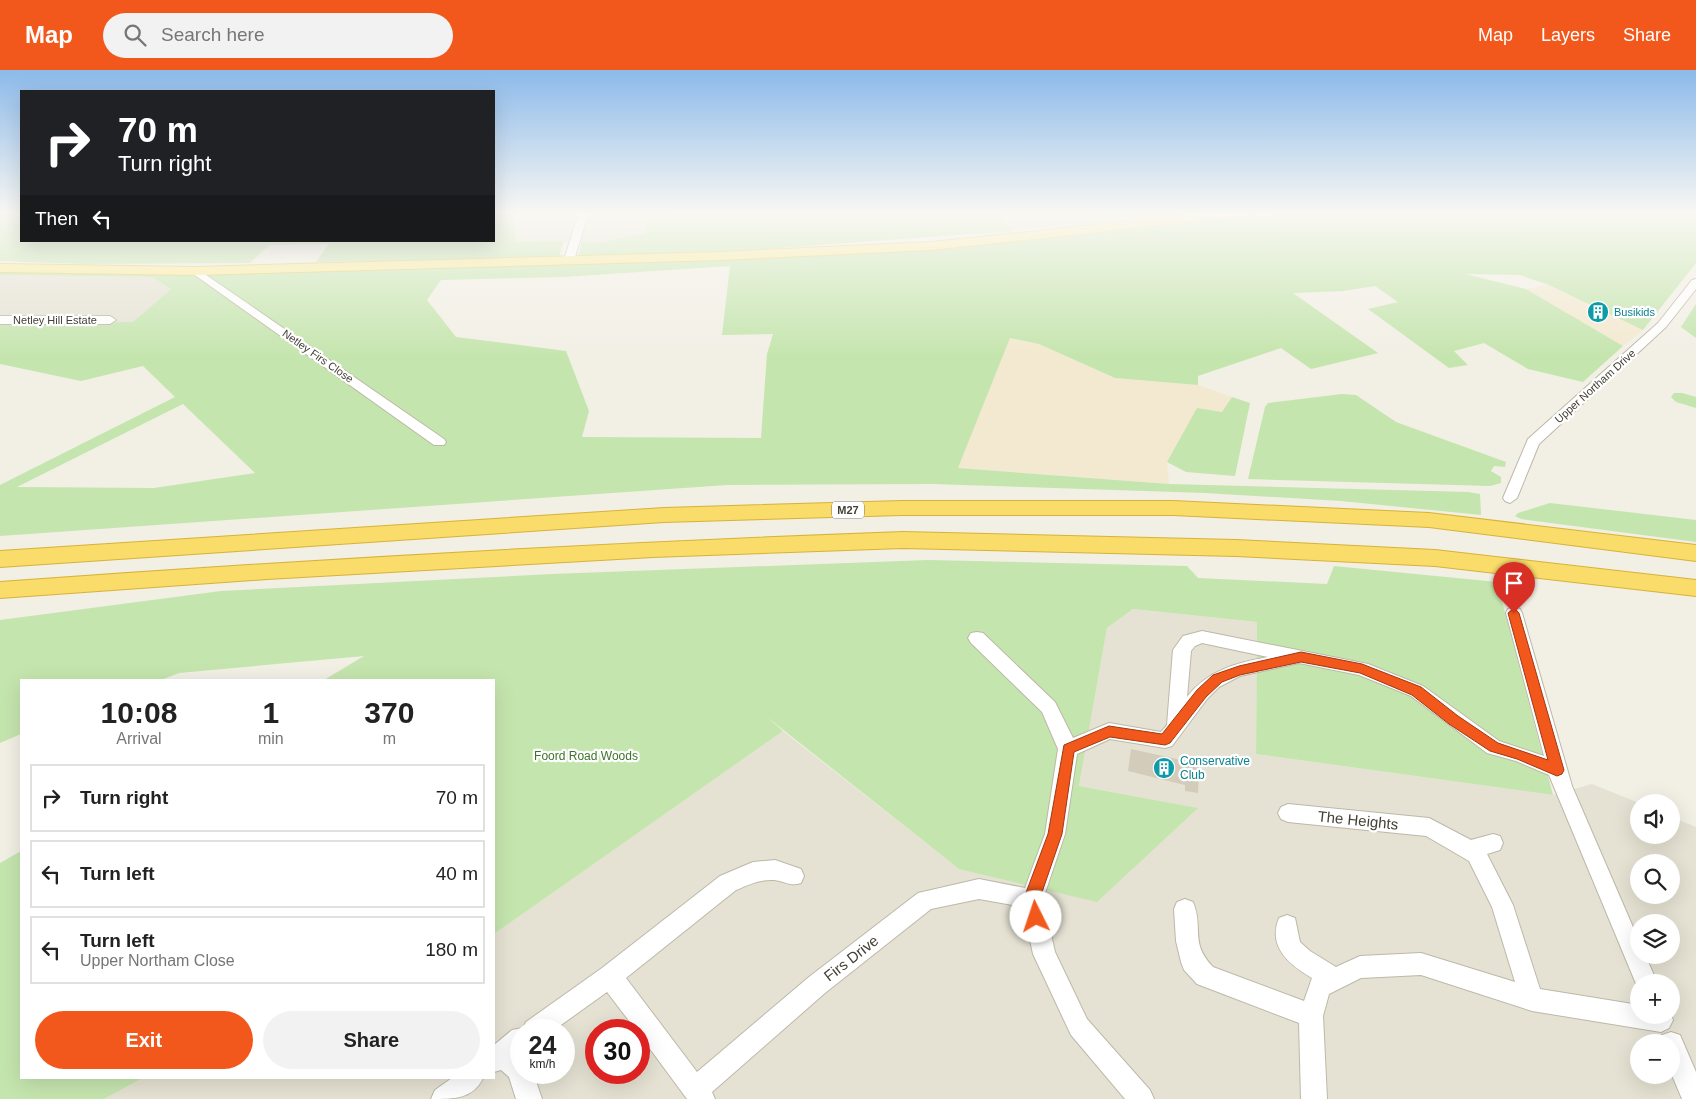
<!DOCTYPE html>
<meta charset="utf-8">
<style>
body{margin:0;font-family:Helvetica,sans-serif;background:#f2f2f2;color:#222;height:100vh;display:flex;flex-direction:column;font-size:19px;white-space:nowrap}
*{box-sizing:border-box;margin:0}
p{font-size:16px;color:#767676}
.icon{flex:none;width:28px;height:28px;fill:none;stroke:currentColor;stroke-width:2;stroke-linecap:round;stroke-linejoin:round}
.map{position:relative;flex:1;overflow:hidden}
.sheet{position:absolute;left:20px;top:609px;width:475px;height:400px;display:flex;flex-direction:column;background:#fff;border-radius:0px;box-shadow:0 5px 20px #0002}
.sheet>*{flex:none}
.guide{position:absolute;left:20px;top:20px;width:475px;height:152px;border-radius:0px;box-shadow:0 5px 20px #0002;background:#202124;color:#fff;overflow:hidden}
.fabs{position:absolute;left:1630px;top:724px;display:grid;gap:10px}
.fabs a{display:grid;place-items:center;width:50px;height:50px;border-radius:50%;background:#fff;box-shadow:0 5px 20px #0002;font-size:25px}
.speed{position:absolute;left:510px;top:949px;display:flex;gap:10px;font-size:25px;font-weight:700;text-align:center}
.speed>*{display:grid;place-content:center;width:65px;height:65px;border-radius:50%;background:#fff;box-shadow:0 5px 20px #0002;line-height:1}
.speed small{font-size:12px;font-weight:400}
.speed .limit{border:8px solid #d22;background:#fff;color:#111}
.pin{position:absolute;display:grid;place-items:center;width:42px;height:42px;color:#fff;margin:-51px -21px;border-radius:50% 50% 50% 0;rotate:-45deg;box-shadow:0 0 5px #0007}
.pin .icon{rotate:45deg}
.me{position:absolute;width:55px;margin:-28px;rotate:356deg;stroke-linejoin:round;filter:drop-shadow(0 0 4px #0008)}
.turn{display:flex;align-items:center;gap:18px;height:105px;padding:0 15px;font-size:22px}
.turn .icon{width:65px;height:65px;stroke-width:2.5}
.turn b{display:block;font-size:35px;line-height:42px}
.then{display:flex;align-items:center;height:48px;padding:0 15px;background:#0003;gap:10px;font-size:19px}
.eta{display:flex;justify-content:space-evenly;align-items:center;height:85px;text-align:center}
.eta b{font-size:30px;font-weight:700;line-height:35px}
.primary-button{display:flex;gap:10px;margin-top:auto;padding:10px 15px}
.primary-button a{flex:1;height:58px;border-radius:30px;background:#f2581b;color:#fff;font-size:20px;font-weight:700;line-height:58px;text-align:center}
.primary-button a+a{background:#f2f2f2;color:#222}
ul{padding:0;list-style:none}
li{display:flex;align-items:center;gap:15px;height:68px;margin:0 10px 8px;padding:0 5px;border:2px solid #e0e0e0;border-radius:0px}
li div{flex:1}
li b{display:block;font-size:19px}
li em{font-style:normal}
header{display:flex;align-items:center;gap:30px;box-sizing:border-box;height:70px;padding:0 25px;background:#f2581b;color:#fff}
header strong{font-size:24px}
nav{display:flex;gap:28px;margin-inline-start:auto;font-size:18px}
.search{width:350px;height:45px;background:#f2f2f2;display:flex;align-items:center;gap:12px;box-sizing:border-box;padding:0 18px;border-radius:28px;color:#767676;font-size:19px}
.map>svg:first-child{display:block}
</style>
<header>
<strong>Map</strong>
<div class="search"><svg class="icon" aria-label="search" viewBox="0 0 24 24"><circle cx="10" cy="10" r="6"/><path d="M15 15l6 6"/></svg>Search here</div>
<nav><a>Map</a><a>Layers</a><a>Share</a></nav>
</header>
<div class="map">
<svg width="1696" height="1029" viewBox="0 0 1696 1029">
<rect width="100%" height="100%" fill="#f2efe5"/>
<path fill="#e5e2d3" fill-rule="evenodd" d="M511,142H671L674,146L646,163L599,173L517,172Z
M995,142H1215L1013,161Z
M0,205L152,207L172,219L133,252L0,253Z
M1133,539L1257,552L1256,684L1553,725L1592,714L1639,733V765H1671V747L1696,757V1029H104L143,1008H494V864L783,661L959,799L1197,738L1079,716L1107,558ZM1639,792H1671V825H1639ZM1639,852H1671V885H1639ZM1639,912H1671V945H1639ZM521,960H564V1002H521ZM596,960H639V1002H596ZM1639,972H1671V1005H1639Z"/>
<path fill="#f3e9d0" d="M1549,215L1643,260L1623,276L1526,219Z
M1010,268L1039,274L1115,308L1198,315L1232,327L1223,342L1167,392L1169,414L958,398Z"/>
<path fill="#c5e5ae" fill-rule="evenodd" d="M0,142H21V171H494V142H511L517,172L564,171L559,187L316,192L329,174L269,175L250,193L86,194L0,191Z
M671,142H995L1013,161L726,182L578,187L582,172L599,173L645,163L648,146H673Z
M1305,142H1696V193L1643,260L1549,215L1520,205L1465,204L1526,219L1623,276L1583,312L1528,299L1484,273L1454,281L1468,295L1449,298L1368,239L1398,232L1375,216L1343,221L1293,223L1378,283L1311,299L1281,278L1198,306V315L1115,308L1039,274L1010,268L958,398L1169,414L1468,422L1480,424L1481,445L1341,431L1205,423L932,414L727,415L0,466V415L175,327L143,296L81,311L0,294V253L133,252L171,219L152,207L0,205V201H339L785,187L946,179ZM730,196L722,265L773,264L767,284L761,368L582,367L589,341L566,281L456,267L427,230L441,210L563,207ZM183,334L255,403L154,418L17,417Z
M1696,234V268L1681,257Z
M1674,323H1682L1696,327V338L1676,332L1671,327Z
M1342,324L1356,325L1396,352L1506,392L1505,397L1494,396L1491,401L1501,407V413L1490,416L1248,409L1265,337L1268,333Z
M1232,327L1250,333L1235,406L1186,402L1167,392L1197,338L1222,342Z
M1550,433L1696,450V472L1521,449L1515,446L1518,443Z
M928,490L1187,496L1198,508L1327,514L1334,496L1497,512L1553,725L1256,684L1257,552L1133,539L1107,558L1079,716L1198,738L1097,832L959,799L767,647L783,661L494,864V610H324L364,586L179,603L161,610H21V664L0,673V550L221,521L552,504Z
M21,781V1008H143L104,1029H0V793Z"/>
<path fill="#d3ccba" d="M1131,679L1199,694L1198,723L1185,721V715L1128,701Z"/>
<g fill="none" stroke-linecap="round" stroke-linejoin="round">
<g stroke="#bdb8a8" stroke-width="2">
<path id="minor" d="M579,142H589L574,190L569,193L564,190Z
M196,198L444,369L446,372L444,375H434L192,203L191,201Z
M1696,209V219L1666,257L1539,374L1517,428L1510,433L1505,431L1503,428L1528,369L1658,253L1692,210Z
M0,246H110L116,250L110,254H0Z
M1514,537L1520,539L1522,543L1572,716L1639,871V885H1645L1657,912H1639V921L1549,705L1516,691L1487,683L1411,626L1359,605L1299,593L1240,606L1219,617L1207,629L1172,676L1165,678L1110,669L1077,684L1065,764L1043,829L1055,882L1087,949L1150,1020L1154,1029H1125L1071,965L1033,884L1023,837L979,829L931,839L825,923L712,1022L715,1029H687L639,964V960H636L607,922L554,960H521V1002H533L542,1029H516L509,1007L501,1000L494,1002V975L512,960L523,958L526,952L602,898L720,806L753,792L775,790L801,799L804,806L801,813C790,817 785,811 774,810C760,809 748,815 736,820L626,908L697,1002L809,907L918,823L979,809L1025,818L1045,764L1058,679L1042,642L971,573L968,568L971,563L977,562L983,563L1055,632L1073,668L1109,653L1161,662L1167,655L1173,580L1183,566L1202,561L1368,594L1423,616L1499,671L1544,686L1506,543L1508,539ZM1202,573L1268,587C1236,593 1208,600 1187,627L1191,581L1195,576Z
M1288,734L1429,748L1471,770L1493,764L1500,766L1503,773L1500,780L1487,784L1513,835L1540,919L1639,935V945H1671L1673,950L1669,958L1661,962L1532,941L1421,905L1361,908L1329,924L1323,946L1327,1029H1301L1299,953L1197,914L1184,900L1181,892L1176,871L1174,839L1177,832L1185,829L1193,832C1204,858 1189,872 1213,897L1304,931L1312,908C1290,895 1267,877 1279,848L1287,845L1295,848L1300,872L1310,881L1336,897L1360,886L1421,883L1515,912L1492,837L1469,791L1426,766L1288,752L1281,749L1278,743L1281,737Z
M1671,962L1680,965L1696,1002V1029H1682L1671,1003V972H1660L1662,965Z
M452,1008H483C473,1029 454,1029 431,1029L435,1020Z"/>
</g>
<g stroke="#dfcb65" stroke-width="2">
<path id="major" d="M1217,142H1257L1251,146L932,180L722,190L196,205L0,202V194L196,197L722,182L932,172Z"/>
</g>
<g stroke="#d7b239" stroke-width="2">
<path id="highway" d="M902,431H1173L1429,443L1696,475V491L1429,457L1173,445H902L664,452L0,497V481L664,438Z
M903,462L1236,470L1435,480L1696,510V526L1435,496L1236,486L903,478L653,487L267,509L0,528V512C301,490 602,473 903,462Z"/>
</g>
<use href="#minor" fill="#fff" fill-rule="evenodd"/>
<use href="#major" fill="#faeb95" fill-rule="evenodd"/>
<use href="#highway" fill="#f9dc69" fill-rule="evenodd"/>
</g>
<linearGradient id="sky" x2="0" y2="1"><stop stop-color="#8cbaea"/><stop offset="0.5" stop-color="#f9f8f3"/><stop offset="1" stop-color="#f9f8f3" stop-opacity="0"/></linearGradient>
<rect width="1696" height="286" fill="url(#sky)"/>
<path fill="#f2581b" stroke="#9d3912" d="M1514,538L1519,543L1564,700L1562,704L1557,706L1517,689L1490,681L1449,654L1412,625L1360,603L1301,592L1240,605L1222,612L1206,627L1170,673L1165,675L1110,667L1074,682L1062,764L1040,828L1044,847L1041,852L1036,854L1030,852L1024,828L1048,764L1064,675L1109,656L1162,664L1197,620L1213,605L1239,596L1301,582L1362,594L1421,617L1458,646L1498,673L1548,690L1508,543Z"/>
<defs>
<g id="building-disc" transform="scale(1.125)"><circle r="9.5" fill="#0f9aa8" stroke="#fff"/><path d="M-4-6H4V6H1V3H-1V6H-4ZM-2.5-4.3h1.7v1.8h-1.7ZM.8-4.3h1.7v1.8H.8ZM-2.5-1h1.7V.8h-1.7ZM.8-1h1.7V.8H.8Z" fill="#fff"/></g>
</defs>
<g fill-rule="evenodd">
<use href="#building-disc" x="1598" y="242"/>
<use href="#building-disc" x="1164" y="698"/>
</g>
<g text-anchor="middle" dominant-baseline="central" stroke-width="4.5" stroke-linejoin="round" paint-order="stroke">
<g font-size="11" fill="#0d838f" stroke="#fff" text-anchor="start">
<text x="1614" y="242">Busikids</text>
</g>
<g font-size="11" fill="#444035" stroke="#fff">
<text x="55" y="250">Netley Hill Estate</text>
<text transform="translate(318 286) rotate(35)">Netley Firs Close</text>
<text transform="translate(1595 316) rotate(-42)">Upper Northam Drive</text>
</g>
<rect fill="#fff" stroke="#7c7972" stroke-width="1" x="832" y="431.5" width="32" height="17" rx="4"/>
<g font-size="11" font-weight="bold" fill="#444035">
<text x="848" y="440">M27</text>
</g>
<g font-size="12" fill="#3c732a" stroke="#fff">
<text x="586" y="686">Foord Road Woods</text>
</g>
<g font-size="12" fill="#0d838f" stroke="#fff" text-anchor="start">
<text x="1180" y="691">Conservative<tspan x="1180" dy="14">Club</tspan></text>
</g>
<g font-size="15" fill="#444035" stroke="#fff">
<text transform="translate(1358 750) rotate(6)">The Heights</text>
<text transform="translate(851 888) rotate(-38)">Firs Drive</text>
</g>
</g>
</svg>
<div class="fabs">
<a><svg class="icon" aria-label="sound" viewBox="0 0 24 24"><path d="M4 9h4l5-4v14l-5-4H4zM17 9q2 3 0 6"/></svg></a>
<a><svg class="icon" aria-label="search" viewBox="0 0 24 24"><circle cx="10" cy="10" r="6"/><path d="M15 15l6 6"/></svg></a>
<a><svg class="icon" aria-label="layers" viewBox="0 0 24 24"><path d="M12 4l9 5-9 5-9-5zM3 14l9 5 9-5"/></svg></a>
<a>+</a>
<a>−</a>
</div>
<div class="speed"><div>24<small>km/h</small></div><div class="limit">30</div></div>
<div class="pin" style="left:1514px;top:543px;background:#d93025"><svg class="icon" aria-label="arrive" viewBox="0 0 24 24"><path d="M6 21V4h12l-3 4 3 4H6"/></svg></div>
<svg class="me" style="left:1036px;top:847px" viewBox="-20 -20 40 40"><circle r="19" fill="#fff"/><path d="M0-13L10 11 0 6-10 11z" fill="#f2581b"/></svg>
<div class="guide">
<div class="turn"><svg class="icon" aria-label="right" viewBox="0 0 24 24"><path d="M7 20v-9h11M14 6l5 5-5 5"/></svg><div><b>70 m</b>Turn right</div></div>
<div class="then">Then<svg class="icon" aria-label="left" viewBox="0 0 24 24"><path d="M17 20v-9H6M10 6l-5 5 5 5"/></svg></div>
</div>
<section class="sheet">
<div class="eta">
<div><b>10:08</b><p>Arrival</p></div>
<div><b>1</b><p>min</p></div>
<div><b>370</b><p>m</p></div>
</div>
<ul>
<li><svg class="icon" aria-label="right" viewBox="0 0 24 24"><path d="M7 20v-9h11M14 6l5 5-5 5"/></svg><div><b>Turn right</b></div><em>70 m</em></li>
<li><svg class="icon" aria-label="left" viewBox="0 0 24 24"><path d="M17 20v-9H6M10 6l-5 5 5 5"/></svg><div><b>Turn left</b></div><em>40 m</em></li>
<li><svg class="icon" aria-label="left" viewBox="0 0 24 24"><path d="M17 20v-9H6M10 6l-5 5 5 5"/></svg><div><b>Turn left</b><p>Upper Northam Close</p></div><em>180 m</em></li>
</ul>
<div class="primary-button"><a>Exit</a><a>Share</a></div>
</section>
</div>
